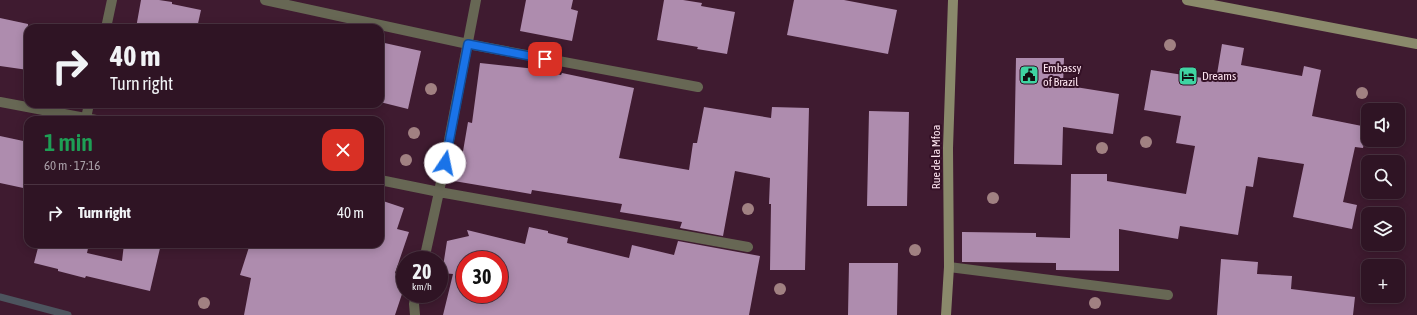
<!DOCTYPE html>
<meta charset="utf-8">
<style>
body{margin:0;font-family:"Asap Condensed",sans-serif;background:#371d2c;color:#f1f3f6;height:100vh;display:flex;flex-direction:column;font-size:15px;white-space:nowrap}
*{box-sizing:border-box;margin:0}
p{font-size:13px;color:#a79ea6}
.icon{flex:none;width:22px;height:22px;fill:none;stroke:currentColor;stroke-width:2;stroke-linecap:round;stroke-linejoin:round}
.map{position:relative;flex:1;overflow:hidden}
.side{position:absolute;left:24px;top:116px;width:360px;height:132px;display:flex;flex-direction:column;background:#2f1424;border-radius:12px;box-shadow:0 2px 10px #0003,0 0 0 1px #4a3341}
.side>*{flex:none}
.banner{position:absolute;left:24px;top:24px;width:360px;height:84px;border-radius:12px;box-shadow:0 2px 10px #0003,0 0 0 1px #4a3341;background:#2f1424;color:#f1f3f6;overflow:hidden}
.fabs{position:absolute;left:1361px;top:103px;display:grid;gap:8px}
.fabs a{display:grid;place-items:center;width:44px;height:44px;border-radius:8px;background:#2f1424;box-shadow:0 2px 10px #0003,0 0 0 1px #4a3341;font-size:20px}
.speed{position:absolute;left:396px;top:251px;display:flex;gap:8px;font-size:20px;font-weight:700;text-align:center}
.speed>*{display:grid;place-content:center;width:52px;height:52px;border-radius:50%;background:#2f1424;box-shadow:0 2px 10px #0003,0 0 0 1px #4a3341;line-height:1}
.speed small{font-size:10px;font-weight:400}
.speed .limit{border:6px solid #d22;background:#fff;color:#111}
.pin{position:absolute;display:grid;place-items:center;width:34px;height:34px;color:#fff;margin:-17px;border-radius:8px;box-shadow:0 2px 6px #0006}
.me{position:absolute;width:44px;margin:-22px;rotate:11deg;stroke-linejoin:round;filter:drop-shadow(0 0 3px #0008)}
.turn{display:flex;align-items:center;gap:14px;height:84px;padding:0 20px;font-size:18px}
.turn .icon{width:52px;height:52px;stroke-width:2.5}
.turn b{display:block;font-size:28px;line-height:34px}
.round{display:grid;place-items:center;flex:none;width:42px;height:42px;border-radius:12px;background:#371d2c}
.headline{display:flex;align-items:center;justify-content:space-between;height:68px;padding:0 20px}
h1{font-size:24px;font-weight:600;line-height:30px;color:#1e9e55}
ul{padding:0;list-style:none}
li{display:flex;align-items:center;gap:12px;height:56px;padding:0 20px;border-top:1px solid #4a3341}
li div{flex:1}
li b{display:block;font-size:15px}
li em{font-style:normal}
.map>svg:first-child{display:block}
</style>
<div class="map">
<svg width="1417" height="315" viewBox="0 0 1417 315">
<rect width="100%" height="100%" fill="#3f1b30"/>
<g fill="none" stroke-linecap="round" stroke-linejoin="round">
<path stroke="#4d545e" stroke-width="7" d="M0,297L68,315"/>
</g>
<path fill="#ae8cae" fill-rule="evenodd" d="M141,0H159L172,2V4L201,10L197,28H136Z
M526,0H573L571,9L578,11L572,41L520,31Z
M664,0H683L702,3L701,6L735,12L727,54L697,49L698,47L657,40Z
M794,0H844L897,10L888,54L787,35Z
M0,18L28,24V70L0,66Z
M380,42L421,51L408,109L380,102Z
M1222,44L1244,48L1241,65L1302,76L1304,66L1321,70L1312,116L1367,127L1363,148L1355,147L1343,202L1357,205L1352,229L1293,217L1304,164L1258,157L1253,187L1246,186L1238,235L1180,226L1178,239L1119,229V271L1056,270V263L962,262V232L1036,233V237L1070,238L1071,174H1107V181L1186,194L1195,146L1176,143L1181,116L1144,110L1151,70L1216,80Z
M1016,58H1064L1063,85L1119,94L1113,134L1063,127L1062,165L1014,164Z
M480,63L536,69L561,75L562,73L634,88L619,158L689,170L693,143H697L704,107L771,118L772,107L809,108L805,270H770L771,204H769L770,178L735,171L723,236L680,228L682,222L620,212L622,204L532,190L531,194L448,180L452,161L461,163L468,122L472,123Z
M869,111L909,112L907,206H867Z
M0,136L28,142V189L0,183Z
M380,200L404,208L397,229L409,232L395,273L405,276V285L395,315H244L251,278L240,275L250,244H380Z
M529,227L548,231V233L568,238L567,243L629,258L632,245L674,255L678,241L760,256L749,315H443L453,274L442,273L447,241L469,236L467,230L525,244ZM465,260H499V294H465Z
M39,244H89L87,253L122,261L124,244H161L150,291L86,276L85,278L58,271V269L34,263Z
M1221,259L1258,262L1257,274L1292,276L1291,289L1355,297L1353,315H1217Z
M849,263H898L897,315H848Z"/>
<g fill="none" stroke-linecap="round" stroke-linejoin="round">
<path stroke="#676754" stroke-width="10" d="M265,0L468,44L698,87
M106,28L112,0
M0,102L96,120
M86,118L89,104
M380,180L439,192L748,247
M424,260L439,192L476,0
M949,267L1168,295
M415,315L414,304L416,294"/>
<path stroke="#8a896b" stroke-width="10" d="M1187,0L1417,44
M946,315L949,267L948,148L953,0"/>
</g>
<g fill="#a18182">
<circle cx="1170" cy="45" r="6"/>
<circle cx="431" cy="89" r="6"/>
<circle cx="1362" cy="93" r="6"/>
<circle cx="414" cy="133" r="6"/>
<circle cx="1146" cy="142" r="6"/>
<circle cx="1102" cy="148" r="6"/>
<circle cx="406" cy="160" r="6"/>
<circle cx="993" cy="198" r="6"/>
<circle cx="748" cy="209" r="6"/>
<circle cx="915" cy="250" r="6"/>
<circle cx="780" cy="289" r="6"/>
<circle cx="204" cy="303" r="6"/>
<circle cx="1095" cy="303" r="6"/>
</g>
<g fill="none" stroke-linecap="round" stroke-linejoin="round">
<g stroke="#114b97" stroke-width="10">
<path id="route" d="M445,163L468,44L545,59"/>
</g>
<use href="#route" stroke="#1a73e8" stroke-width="7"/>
</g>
<defs>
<g id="civic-square" transform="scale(1)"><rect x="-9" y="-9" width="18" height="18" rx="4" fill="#3fd4a2" stroke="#341126"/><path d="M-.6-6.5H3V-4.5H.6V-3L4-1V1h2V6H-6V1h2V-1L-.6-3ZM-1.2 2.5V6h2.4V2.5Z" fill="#111"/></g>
<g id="hotel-square" transform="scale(1)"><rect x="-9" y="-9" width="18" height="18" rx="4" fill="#3fd4a2" stroke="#341126"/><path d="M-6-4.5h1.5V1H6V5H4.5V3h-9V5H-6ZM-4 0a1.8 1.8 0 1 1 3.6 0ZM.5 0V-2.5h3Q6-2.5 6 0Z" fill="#111"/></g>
</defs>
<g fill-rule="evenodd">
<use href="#civic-square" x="1029" y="75"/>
<use href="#hotel-square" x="1188" y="76"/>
</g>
<g text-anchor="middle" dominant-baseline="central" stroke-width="4" stroke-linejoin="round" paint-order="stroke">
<g font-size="12" fill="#fde4f0" stroke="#341126" text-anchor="start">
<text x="1043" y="68">Embassy<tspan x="1043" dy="14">of Brazil</tspan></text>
<text x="1202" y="76">Dreams</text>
</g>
<g font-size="12" fill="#fde4f0" stroke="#341126">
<text transform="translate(936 157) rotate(-90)">Rue de la Mfoa</text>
</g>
</g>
</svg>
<div class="fabs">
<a><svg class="icon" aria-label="sound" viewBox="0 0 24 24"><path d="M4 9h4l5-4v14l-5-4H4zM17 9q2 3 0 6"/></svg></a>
<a><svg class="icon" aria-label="search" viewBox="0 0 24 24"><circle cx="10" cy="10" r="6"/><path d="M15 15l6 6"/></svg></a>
<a><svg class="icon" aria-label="layers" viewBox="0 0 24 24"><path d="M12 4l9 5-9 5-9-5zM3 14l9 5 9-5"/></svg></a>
<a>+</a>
</div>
<div class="speed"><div>20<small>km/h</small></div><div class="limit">30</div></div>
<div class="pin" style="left:545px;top:59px;background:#d93025"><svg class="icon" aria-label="arrive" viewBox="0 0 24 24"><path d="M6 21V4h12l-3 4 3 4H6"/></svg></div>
<svg class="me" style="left:445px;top:163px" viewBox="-20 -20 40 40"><circle r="19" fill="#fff"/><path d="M0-13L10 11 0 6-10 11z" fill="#1a73e8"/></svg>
<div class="banner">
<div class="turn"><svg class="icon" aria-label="right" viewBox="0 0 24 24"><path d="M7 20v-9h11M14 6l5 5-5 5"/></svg><div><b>40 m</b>Turn right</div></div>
</div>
<section class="side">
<div class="headline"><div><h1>1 min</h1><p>60 m · 17:16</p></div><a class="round" style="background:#d93025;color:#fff"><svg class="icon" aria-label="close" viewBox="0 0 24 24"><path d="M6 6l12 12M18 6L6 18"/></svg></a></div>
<ul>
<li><svg class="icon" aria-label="right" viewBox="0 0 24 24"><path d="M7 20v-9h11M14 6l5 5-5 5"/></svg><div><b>Turn right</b></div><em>40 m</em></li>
</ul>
</section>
</div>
